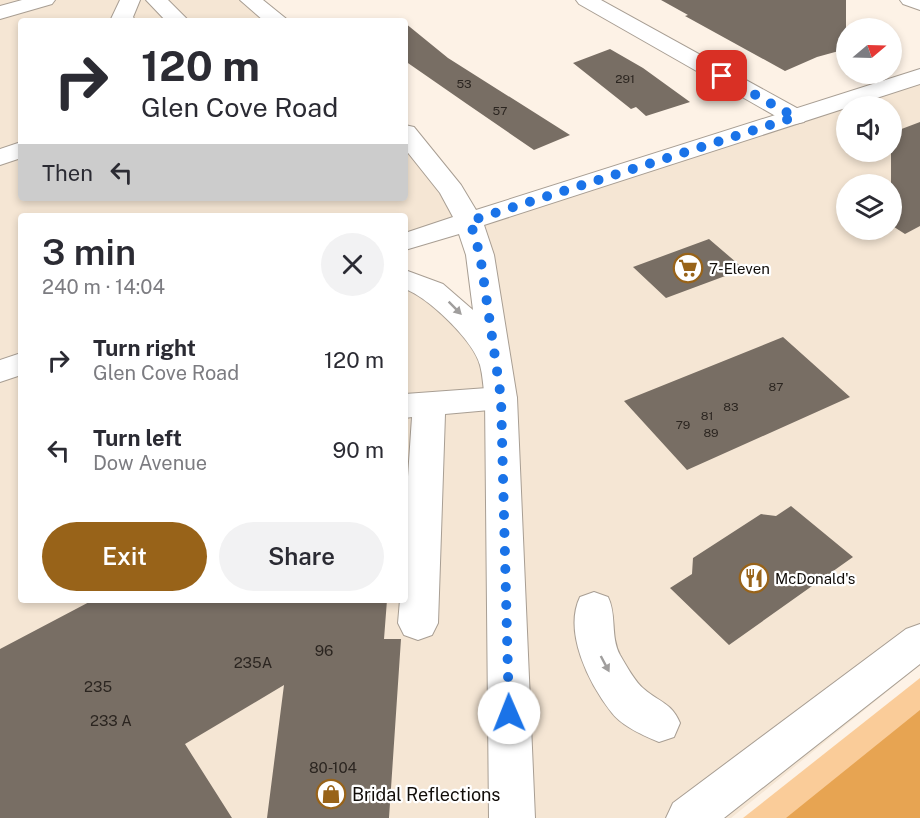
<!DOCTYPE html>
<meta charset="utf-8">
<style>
body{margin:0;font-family:"Public Sans",sans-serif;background:#f2f2f3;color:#2b2b33;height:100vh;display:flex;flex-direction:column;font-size:22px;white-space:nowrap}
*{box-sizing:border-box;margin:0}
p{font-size:20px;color:#7c7c81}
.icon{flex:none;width:33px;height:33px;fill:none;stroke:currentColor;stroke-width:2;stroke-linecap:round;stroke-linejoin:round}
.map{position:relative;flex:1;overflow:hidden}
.side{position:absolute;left:18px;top:213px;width:390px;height:390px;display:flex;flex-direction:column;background:#fff;border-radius:6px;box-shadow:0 3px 9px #0003}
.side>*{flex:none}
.banner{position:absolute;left:18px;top:18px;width:390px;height:183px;border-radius:6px;box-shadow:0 3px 9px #0003;background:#fff;color:#2b2b33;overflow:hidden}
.needle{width:39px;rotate:71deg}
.buttons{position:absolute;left:836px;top:18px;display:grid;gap:12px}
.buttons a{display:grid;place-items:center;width:66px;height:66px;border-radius:50%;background:#fff;box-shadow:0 3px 9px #0003;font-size:30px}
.pin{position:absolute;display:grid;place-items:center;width:51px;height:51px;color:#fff;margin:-26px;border-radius:12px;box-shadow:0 3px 9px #0006}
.me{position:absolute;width:66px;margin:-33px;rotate:359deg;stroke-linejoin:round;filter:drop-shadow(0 0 4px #0008)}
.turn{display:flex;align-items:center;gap:21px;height:126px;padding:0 24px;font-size:27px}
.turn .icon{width:78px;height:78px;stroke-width:2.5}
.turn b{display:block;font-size:42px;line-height:51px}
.then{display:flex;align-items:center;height:57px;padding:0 24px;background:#0003;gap:12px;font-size:22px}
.round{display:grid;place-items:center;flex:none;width:63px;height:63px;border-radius:32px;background:#f2f2f3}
.head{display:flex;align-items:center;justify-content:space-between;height:102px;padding:0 24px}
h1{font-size:36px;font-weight:600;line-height:45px}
.action{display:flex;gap:12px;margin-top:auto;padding:12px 24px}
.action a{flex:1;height:69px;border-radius:36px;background:#986319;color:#fff;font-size:24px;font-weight:600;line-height:69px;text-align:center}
.action a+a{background:#f2f2f3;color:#2b2b33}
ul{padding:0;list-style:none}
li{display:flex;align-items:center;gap:18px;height:90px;padding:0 24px}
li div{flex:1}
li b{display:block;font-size:22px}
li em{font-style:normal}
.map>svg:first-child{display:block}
</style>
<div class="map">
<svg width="920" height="818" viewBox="0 0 920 818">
<rect width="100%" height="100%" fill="#fdf2e6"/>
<path fill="#f5e6d4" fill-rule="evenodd" d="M0,0H253L281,21H21V198H405V130L471,220L920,77V665L731,818H0ZM846,106H891V152H846ZM846,184H891V230H846ZM21,216H405V241L470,220L494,359L405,279V600H21Z"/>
<path fill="#facc99" d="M920,678V818H743Z"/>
<path fill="#e7a452" d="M920,710V818H786Z"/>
<path fill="#786e64" d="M661,0H846V49L817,57L785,71L685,16L688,15Z
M405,23L448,58L570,135L534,150L467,104L405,61Z
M610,49L643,68L690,102L646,116L636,107L631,109L573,63Z
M920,122V226L905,234L891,225V133Z
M709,239L744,269L666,298L633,267Z
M783,337L850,397L687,470L624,401Z
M791,506L853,557L729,645L670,588L692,574L693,558L761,514L776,516Z
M93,600H387L384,639H401L389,818H267L284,685L185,744L232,818H0V649Z"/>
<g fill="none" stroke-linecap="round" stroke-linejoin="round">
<g stroke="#a89e93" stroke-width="2">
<path id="minor" d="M22,0H55L52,4L0,19V6Z
M120,0H140L133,17L136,21H113L111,19Z
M146,0H168L189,21H166Z
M576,0H601L804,112L807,117L804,122L795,124L786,122L579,4Z
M900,0H920V10L903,4Z
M21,142V158L0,165V149Z
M501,387L513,390L517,398L513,406L501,409L445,414L438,623L432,635L418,640L404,635L398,623L400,600H405V521L412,417L405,418V394Z
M594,592L608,597C617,615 610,636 620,655C626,665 635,682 644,689C660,703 671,702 680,723L674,737L659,742C644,736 622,726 612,713C589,684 563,632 580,597Z
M920,624V664L724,818H666L673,803L906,629Z"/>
</g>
<g stroke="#a89e93" stroke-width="2">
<path id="major" d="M240,0H263L289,21H264Z
M920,69V84L484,225L494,255L517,398L535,818H489L485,398C483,387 483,376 480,365C474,341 428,297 405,289V270L443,284L473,310L466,255L459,234L405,250V233L453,217L440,193L405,149V125L414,127L461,185L476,210Z
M21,353V375L0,382V360Z"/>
</g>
<use href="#minor" fill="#fff" fill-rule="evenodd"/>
<use href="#major" fill="#fff" fill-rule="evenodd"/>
</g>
<defs><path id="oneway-solid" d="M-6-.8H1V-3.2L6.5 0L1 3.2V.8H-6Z" transform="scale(1.5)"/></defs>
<g fill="#a09e9d">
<use href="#oneway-solid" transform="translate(455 308) rotate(45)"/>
<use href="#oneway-solid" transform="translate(605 664) rotate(62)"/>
</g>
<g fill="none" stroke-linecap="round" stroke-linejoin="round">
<path stroke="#1a73e8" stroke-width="10" stroke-dasharray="0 18" d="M509,713L501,398L480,255L470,221L795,117L722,76"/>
</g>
<defs>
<g id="supermarket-ring" transform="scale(1.5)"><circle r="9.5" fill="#fff" stroke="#986319" stroke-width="1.5"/><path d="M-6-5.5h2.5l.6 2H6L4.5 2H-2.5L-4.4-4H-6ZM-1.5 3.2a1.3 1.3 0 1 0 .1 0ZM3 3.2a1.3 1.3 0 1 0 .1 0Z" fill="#986319"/></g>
<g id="restaurant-ring" transform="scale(1.5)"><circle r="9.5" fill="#fff" stroke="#986319" stroke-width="1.5"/><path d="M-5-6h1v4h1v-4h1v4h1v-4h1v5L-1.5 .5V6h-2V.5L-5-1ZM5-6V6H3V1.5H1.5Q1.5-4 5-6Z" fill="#986319"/></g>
<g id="shop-ring" transform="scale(1.5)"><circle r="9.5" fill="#fff" stroke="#986319" stroke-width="1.5"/><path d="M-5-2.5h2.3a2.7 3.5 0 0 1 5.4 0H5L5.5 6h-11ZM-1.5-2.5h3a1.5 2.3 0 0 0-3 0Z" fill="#986319"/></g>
</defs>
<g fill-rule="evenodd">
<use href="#supermarket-ring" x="688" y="268"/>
<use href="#restaurant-ring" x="754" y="578"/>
<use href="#shop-ring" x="331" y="794"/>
</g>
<g text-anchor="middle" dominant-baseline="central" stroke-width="4.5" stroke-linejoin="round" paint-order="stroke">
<g font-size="12" fill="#2b2520">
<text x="625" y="79">291</text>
<text x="464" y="84">53</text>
<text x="500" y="111">57</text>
<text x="776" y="387">87</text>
<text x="731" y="407">83</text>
<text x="707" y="416">81</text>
<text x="683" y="425">79</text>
<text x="711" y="433">89</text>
</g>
<g font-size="15" fill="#110d09" stroke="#fff" text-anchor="start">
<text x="709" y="268">7-Eleven</text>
<text x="775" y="578">McDonald's</text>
</g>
<g font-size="15" fill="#2b2520">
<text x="324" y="650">96</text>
<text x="253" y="662">235A</text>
<text x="98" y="686">235</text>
<text x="111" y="720">233 A</text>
<text x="333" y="767">80-104</text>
</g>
<g font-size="18" fill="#110d09" stroke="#fff" text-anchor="start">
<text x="352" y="794">Bridal Reflections</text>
</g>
</g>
</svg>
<div class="buttons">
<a><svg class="needle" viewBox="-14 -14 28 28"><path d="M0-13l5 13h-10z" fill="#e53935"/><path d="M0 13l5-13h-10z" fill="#7c7c81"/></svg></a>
<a><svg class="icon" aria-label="sound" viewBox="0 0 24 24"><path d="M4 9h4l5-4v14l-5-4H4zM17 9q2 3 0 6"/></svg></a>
<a><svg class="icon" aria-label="layers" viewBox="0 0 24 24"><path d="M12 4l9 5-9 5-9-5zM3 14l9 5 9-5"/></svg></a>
</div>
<div class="pin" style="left:722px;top:76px;background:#d93025"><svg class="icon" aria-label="arrive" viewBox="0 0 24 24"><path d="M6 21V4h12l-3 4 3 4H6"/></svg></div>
<svg class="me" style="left:509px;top:713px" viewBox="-20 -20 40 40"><circle r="19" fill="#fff"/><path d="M0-13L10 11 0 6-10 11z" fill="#1a73e8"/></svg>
<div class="banner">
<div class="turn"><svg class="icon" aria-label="right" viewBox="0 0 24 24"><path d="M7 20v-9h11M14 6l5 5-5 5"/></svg><div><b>120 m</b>Glen Cove Road</div></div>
<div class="then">Then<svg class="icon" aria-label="left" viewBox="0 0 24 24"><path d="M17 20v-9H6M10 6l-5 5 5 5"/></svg></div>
</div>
<section class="side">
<div class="head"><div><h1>3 min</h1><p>240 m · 14:04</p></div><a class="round"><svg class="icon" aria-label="close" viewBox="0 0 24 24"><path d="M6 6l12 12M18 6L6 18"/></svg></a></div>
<ul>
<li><svg class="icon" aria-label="right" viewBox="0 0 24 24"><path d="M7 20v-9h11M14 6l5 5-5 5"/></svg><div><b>Turn right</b><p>Glen Cove Road</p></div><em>120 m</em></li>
<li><svg class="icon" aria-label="left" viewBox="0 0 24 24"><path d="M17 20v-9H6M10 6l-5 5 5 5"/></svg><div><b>Turn left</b><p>Dow Avenue</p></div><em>90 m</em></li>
</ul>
<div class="action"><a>Exit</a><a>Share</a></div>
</section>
</div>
